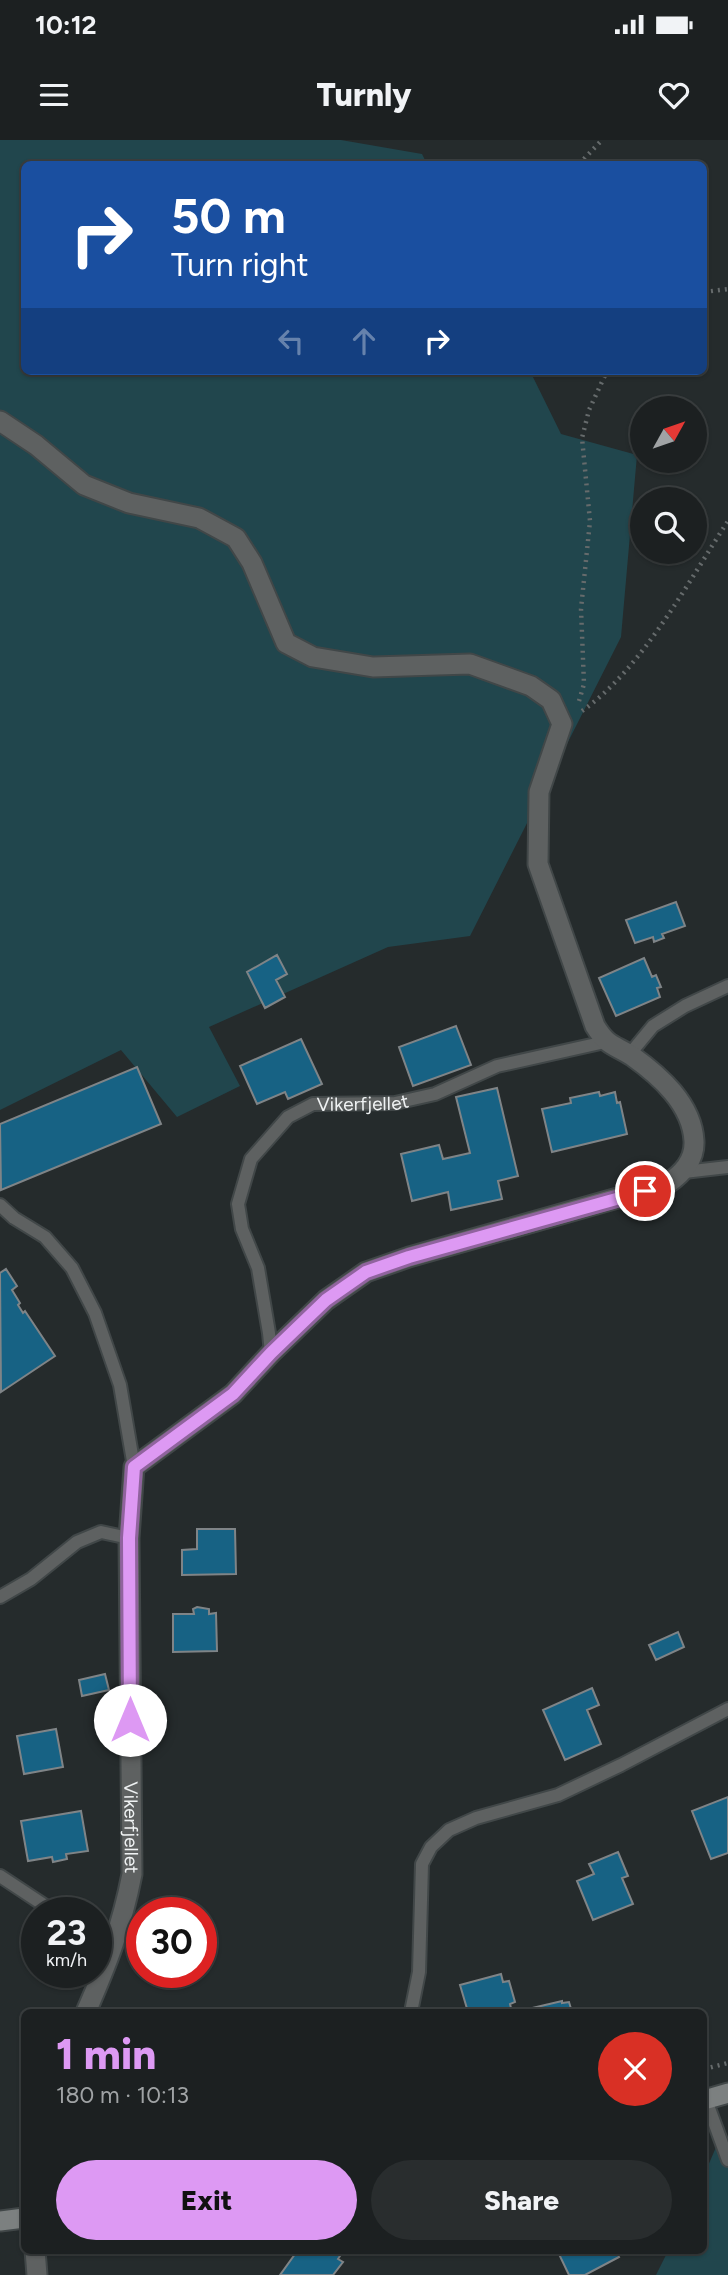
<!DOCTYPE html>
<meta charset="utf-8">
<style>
body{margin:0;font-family:Figtree,sans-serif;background:#292d2e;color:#f1f3f6;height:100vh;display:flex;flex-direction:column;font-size:26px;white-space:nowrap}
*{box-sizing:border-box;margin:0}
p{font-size:23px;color:#a0a3a5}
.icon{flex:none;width:38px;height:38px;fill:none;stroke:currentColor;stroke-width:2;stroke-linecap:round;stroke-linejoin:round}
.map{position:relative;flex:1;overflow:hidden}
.drawer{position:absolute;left:21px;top:1869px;width:686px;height:245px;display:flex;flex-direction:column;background:#1c2021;border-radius:10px;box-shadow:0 2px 5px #0004,0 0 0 2px #3a3e3f}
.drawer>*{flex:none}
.hud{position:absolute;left:21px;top:21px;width:686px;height:214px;border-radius:10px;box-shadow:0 2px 5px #0004,0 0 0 2px #3a3e3f;background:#1a4fa0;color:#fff;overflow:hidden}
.needle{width:46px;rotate:50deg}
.tools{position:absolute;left:630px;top:256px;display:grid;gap:14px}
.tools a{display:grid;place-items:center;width:77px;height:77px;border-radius:50%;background:#1c2021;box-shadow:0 2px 5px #0004,0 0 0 2px #3a3e3f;font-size:35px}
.speed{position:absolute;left:21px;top:1757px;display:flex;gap:14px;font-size:35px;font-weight:700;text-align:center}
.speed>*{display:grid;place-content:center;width:91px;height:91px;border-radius:50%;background:#1c2021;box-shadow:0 2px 5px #0004,0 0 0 2px #3a3e3f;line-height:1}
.speed small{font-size:18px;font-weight:400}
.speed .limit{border:10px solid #d22;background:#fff;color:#111}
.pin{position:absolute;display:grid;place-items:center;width:60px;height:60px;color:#fff;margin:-30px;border:4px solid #fff;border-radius:50%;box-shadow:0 2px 7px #0007}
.me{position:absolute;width:77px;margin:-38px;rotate:0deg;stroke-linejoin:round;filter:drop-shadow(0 0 5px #0008)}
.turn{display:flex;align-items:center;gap:24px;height:147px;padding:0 35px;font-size:32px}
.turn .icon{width:91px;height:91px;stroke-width:2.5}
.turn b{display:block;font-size:49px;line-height:60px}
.lanes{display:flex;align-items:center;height:66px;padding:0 35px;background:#0003;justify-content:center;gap:35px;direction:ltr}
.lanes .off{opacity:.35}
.round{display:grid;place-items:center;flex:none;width:74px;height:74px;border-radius:37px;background:#292d2e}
.summary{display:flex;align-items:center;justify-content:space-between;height:119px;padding:0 35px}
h1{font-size:42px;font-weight:800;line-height:52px;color:#dd99f3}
.action{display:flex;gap:14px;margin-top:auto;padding:14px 35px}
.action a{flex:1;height:80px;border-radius:42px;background:#dd99f3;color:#111;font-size:28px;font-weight:800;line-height:80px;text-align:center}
.action a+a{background:#292d2e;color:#f1f3f6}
.status{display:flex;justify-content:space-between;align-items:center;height:49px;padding:0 35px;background:#1c2021;direction:ltr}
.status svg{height:19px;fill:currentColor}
header{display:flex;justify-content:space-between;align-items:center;height:91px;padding:0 35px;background:#1c2021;font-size:32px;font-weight:800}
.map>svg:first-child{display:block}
</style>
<div class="status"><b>10:12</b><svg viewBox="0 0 49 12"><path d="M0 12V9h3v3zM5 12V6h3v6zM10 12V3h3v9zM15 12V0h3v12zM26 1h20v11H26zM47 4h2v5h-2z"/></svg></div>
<header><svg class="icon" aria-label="menu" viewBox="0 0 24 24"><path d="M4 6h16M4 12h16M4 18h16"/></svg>Turnly<svg class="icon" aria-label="heart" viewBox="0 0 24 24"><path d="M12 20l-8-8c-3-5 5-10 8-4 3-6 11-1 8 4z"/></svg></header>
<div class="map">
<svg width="728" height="2135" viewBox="0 0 728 2135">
<rect width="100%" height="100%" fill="#252b2c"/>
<path fill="#21464d" d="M0,0H341L422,14L427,24H24V231H530L561,294L637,315L621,497L470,796L388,807L209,887L240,946L177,977L121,910L0,970Z
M728,2002V2135H656L668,2111L704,2110V2035L717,2005Z"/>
<path fill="#176284" stroke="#7f8487" stroke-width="2" d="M676,762L685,786L662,794L664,798L654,802L653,797L635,803L626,780Z
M277,815L287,834L276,840L285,857L265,868L247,832Z
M644,818L652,837L656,835L661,847L657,848L660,857L616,876L599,838Z
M456,886L471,925L413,946L399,907Z
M301,899L322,944L288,959L285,952L257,964L240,926Z
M137,927L161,984L1,1050L0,984Z
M497,948L518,1036L498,1041L502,1059L451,1070L448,1052L412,1061L401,1014L439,1005L443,1019L470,1013L456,957Z
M599,952L600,956L615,952L617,963L620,962L627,994L552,1012L542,969L571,963L570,958Z
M6,1129L17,1146L12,1150L20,1163L18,1165L23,1173L25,1171L55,1216L1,1252L0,1133Z
M197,1389H235L236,1434L182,1435V1410L197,1409Z
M197,1467L209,1469V1474L216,1473L217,1511L173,1512V1474H194L193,1469Z
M678,1492L684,1507L656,1520L649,1505Z
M105,1534L109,1550L82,1556L79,1540Z
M592,1548L599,1565L587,1570L601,1604L565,1620L543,1570Z
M56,1589L63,1627L24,1634L17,1596Z
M728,1657V1713L711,1719L692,1671Z
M81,1671L88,1711L66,1714L67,1719L53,1722L52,1717L28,1721L21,1681Z
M618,1712L628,1736L622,1738L633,1764L593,1780L577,1741L594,1734L589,1724Z
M501,1834L503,1842L509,1841L515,1862L510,1864L512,1872H468L460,1845Z
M562,1861V1863L569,1862L572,1872H529L528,1869Z
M298,2110H344L338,2119L343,2122L333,2135H280Z
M557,2110H615L619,2117L585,2135H569Z"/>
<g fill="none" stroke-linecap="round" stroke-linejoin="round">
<g stroke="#414748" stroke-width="16">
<g id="service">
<path d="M629,915L653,886L685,866L728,846"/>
<path d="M684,1032L728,1027"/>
<path d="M0,1065L14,1078L45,1097L72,1128L95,1173L120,1245L134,1327"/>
<path id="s1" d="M271,1213L269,1193L258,1128L242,1089L238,1064L251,1019L288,977L313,964L395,963L435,954L497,926L605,902"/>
<path d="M0,1457L31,1439L77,1402L101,1392L129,1398"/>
<path d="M0,1736L56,1773"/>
<path d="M96,1803L111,1814"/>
<path d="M411,1872L419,1832L422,1724L431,1707L449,1690L476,1678L558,1655L621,1625L728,1569"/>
<path d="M706,1960L728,2020"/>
</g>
</g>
<g stroke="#414748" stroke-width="23">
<g id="minor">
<path id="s2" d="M0,281L36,305L84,345L129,363L199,378L236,398L252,423L286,503L313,517L373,527L470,524L531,546L551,560L562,584L539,652L538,724L595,886C608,907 613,904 632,916C660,936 692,964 694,1001C695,1021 682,1034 667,1044L409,1117L366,1132L326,1160L271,1213L233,1254L134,1327L129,1398L132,1734C122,1786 107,1824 86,1872"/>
<path d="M35,2110L37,2135"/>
</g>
</g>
<g stroke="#414748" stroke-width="23">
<path id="secondary" d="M704,1960L728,1953
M0,2081L24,2078"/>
</g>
<path stroke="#666b6c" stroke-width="4.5" stroke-dasharray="2 5" stroke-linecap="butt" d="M579,24L602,0
M704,152L728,149
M579,561L584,544L581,469L590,381L582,298L589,270L607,231
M582,571C642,529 688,442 728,381
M704,1929L728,1923"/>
<use href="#service" stroke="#5e6161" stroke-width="12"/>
<use href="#minor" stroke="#5e6161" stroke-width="19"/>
<use href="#secondary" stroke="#7c8080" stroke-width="19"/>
</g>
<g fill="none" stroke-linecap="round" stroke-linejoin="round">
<g stroke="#90639e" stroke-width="18">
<path id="route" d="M130,1580L129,1398L134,1327L233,1254L271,1213L326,1160L366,1132L409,1117L645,1051"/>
</g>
<use href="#route" stroke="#dd99f3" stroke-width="12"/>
</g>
<g text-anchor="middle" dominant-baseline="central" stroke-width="5" stroke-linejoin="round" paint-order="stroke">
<g font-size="19" fill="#eff2f3" stroke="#1c2122">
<text stroke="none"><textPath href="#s1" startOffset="334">Vikerfjellet</textPath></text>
<text stroke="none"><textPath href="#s2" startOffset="2193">Vikerfjellet</textPath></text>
</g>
</g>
</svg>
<div class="tools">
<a><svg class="needle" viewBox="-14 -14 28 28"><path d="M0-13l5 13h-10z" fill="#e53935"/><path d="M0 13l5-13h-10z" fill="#a0a3a5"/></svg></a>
<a><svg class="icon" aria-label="search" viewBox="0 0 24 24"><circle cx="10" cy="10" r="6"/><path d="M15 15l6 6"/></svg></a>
</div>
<div class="speed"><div>23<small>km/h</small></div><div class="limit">30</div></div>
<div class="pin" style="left:645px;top:1051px;background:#d93025"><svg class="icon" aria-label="arrive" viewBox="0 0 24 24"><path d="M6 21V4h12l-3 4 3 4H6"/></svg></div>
<svg class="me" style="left:130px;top:1580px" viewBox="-20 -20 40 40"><circle r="19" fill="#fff"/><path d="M0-13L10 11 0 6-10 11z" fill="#dd99f3"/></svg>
<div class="hud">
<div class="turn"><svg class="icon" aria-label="right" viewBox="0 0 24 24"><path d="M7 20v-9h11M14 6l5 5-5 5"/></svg><div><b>50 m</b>Turn right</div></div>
<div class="lanes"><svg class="icon off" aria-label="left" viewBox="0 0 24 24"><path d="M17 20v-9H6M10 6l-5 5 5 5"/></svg><svg class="icon off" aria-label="ahead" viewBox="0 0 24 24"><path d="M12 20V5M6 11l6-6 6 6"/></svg><svg class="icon" aria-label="right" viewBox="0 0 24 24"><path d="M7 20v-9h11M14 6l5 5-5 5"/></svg></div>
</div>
<section class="drawer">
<div class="summary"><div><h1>1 min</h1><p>180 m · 10:13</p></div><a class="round" style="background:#d93025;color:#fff"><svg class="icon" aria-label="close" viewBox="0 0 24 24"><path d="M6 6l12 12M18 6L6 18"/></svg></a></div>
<div class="action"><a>Exit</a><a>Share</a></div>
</section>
</div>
